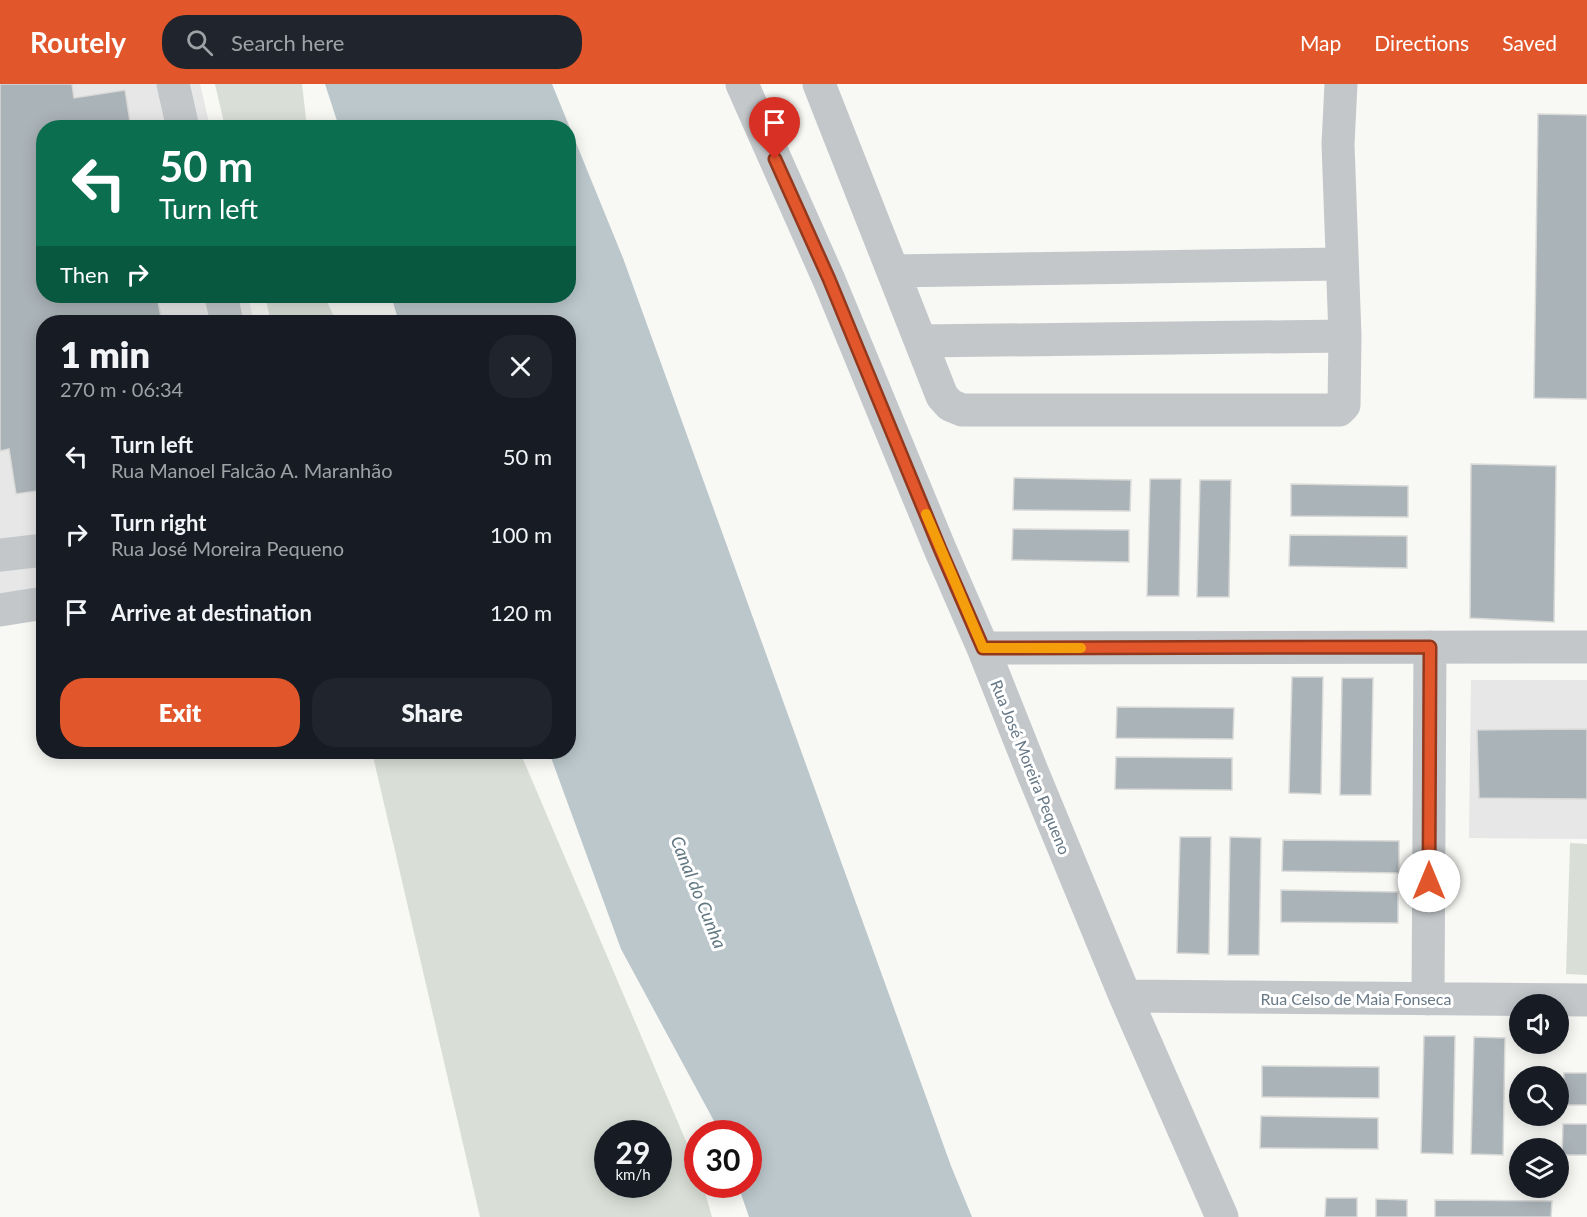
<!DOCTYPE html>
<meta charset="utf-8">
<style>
body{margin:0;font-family:Lato,sans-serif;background:#20242c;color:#f1f3f6;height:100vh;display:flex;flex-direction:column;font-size:22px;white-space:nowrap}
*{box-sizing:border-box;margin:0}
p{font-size:20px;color:#9ea1a6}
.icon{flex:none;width:33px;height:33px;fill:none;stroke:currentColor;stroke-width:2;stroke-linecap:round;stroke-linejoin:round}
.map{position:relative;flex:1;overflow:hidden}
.details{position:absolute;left:36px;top:231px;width:540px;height:444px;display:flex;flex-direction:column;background:#171b24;border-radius:24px;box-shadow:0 3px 15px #0003}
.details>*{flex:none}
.top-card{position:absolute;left:36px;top:36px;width:540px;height:183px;border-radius:24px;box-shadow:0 3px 15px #0003;background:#0b6e4f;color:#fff;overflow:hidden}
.buttons{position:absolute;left:1509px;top:910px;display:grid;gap:12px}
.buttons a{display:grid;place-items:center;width:60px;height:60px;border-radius:50%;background:#171b24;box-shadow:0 3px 15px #0003;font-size:30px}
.speed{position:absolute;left:594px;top:1036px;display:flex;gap:12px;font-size:30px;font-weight:700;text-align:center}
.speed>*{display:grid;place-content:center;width:78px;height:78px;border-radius:50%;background:#171b24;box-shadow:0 3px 15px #0003;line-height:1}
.speed small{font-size:15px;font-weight:400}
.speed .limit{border:9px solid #d22;background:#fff;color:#111}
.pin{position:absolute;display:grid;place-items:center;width:51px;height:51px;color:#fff;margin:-62px -26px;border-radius:50% 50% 50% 0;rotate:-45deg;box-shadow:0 0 6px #0007}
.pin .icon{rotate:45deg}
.me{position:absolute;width:66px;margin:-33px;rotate:0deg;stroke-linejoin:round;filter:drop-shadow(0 0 4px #0008)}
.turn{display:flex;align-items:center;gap:21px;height:126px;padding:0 24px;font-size:27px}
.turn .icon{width:78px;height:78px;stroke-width:2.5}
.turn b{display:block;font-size:42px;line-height:51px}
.then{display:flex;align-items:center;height:57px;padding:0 24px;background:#0003;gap:12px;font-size:22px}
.round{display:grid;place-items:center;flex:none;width:63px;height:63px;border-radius:24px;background:#20242c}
.headline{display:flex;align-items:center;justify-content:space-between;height:102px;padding:0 24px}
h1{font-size:36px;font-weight:800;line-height:45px}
.primary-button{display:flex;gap:12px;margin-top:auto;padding:12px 24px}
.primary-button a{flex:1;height:69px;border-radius:24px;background:#e2562b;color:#fff;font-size:24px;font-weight:800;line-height:69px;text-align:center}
.primary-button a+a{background:#20242c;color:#f1f3f6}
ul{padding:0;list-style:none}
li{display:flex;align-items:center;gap:18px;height:78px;padding:0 24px}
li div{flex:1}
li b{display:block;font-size:22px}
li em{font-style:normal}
header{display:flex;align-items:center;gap:36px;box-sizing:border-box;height:84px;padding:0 30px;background:#e2562b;color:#fff}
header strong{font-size:28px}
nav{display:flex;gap:33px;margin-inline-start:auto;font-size:21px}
.search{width:420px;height:54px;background:#20242c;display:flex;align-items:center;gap:15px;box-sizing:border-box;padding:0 21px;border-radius:24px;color:#9ea1a6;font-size:22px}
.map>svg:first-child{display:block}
</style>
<header>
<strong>Routely</strong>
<div class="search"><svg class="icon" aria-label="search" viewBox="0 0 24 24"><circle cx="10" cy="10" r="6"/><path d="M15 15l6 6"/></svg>Search here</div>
<nav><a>Map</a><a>Directions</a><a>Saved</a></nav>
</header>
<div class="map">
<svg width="1587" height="1133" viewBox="0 0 1587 1133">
<rect width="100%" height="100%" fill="#f8f8f5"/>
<path fill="#e6e7e6" d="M0,0H200L210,43L44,44V212H248L254,238H44L43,504L0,511Z
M1471,596H1587V755L1469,754Z"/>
<path fill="#d9dfd6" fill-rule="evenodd" d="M215,0H302L307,43H225Z
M265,212H325L336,238H271Z
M372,668H520L697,1083L698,1101H703L712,1133H480ZM608,1050H658V1101H608Z
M1570,759L1587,760V891L1566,890Z"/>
<path fill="#bbc7cb" d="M325,0H552L623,174L951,1082L972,1133H749L738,1101H748V1050H721L621,865L549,668H568V238H399L391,212H568V44L339,43Z"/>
<path fill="#aab3b8" stroke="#d9d9d7" stroke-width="1.5" d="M0,0H72L74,14L125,6L131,44H44V212H157L162,238H44V406L16,410L9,365L0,367Z
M1538,30L1587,31V315L1534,314Z
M1471,380L1556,382L1554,538L1470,534Z
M1014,394L1131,396L1130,427L1013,426Z
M1150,395H1181L1179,512H1147Z
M1200,396H1231L1229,513H1197Z
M1291,400L1408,402V433L1291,432Z
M1013,445L1129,446V478L1012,476Z
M1290,451L1407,452V484L1289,482Z
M1292,593H1323L1321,710L1289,709Z
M1342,594H1373L1371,711H1340Z
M1117,623L1234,624L1233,655L1116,654Z
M1587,645V715L1479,714L1477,646Z
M1116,673L1232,674V706L1115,705Z
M1180,753H1211L1209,870L1177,869Z
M1230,753L1261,754L1259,871H1228Z
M1283,756L1399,757V789L1282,787Z
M1281,806L1398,808V839L1281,838Z
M1424,952H1455L1453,1070L1421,1069Z
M1474,953L1505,954L1503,1071L1471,1070Z
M1262,982L1379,983V1014L1262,1013Z
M1564,989H1587V1021H1563Z
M1261,1032L1378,1034V1065L1260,1064Z
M1563,1040H1587V1071H1562Z
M1326,1114H1357V1133H1325Z
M1376,1115L1407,1116V1133H1376Z
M1435,1116L1552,1117L1551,1133H1435Z"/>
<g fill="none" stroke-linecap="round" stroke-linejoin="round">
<path stroke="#c3c7ca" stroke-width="33" d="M173,0L183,44
M742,0L829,196L940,465L983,564L1032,687L1125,912L1222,1133
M819,0L942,312L950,321L962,326H1339L1344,321L1345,252L1338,60L1341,0
M893,187L1341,180
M221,212L227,238
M921,257L1345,252
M0,471L44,466
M0,526L44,519
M983,564L1587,563
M1125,912L1587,916
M1428,915L1430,563"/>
</g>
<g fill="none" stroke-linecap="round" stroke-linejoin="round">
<g stroke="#93381c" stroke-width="15">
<path id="route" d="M775,75L829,195L940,465L983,564L1430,563L1429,797"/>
</g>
<use href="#route" stroke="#e2562b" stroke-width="10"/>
<path stroke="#f59e0b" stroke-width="10" d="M926,430L983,564H1081"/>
</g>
<g text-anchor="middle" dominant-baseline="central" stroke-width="6" stroke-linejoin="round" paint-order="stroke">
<g font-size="16" fill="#677886" stroke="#fff">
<text transform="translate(1031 683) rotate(68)">Rua José Moreira Pequeno</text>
<text x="1356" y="914">Rua Celso de Maia Fonseca</text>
</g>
<g font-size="18" font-style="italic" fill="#637982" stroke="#fff">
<text transform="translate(699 808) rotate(68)">Canal do Cunha</text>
</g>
</g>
</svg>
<div class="buttons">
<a><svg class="icon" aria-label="sound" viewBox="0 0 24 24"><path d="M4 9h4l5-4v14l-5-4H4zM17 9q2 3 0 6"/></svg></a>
<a><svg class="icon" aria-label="search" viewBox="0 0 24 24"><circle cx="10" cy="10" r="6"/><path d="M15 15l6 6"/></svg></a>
<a><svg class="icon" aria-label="layers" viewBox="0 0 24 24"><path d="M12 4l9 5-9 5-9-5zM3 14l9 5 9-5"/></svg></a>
</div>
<div class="speed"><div>29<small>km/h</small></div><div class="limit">30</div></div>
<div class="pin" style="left:775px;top:75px;background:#d93025"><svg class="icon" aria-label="arrive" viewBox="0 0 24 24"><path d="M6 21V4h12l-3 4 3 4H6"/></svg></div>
<svg class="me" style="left:1429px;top:797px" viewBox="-20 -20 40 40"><circle r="19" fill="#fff"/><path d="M0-13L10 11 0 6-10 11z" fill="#e2562b"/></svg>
<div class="top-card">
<div class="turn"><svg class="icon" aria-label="left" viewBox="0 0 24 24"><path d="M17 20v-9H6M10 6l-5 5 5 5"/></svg><div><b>50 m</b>Turn left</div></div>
<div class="then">Then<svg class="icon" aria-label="right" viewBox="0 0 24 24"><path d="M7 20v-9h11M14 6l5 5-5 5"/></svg></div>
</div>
<section class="details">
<div class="headline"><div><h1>1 min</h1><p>270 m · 06:34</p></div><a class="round"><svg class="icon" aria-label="close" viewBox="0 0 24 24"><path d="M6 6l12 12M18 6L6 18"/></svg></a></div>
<ul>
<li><svg class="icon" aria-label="left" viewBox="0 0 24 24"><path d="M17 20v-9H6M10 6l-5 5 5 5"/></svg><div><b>Turn left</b><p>Rua Manoel Falcão A. Maranhão</p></div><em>50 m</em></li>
<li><svg class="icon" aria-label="right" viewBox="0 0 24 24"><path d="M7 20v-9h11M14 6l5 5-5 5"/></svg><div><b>Turn right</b><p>Rua José Moreira Pequeno</p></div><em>100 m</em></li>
<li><svg class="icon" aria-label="arrive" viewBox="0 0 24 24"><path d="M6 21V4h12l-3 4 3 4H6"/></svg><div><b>Arrive at destination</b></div><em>120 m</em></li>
</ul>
<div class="primary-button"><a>Exit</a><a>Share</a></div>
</section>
</div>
